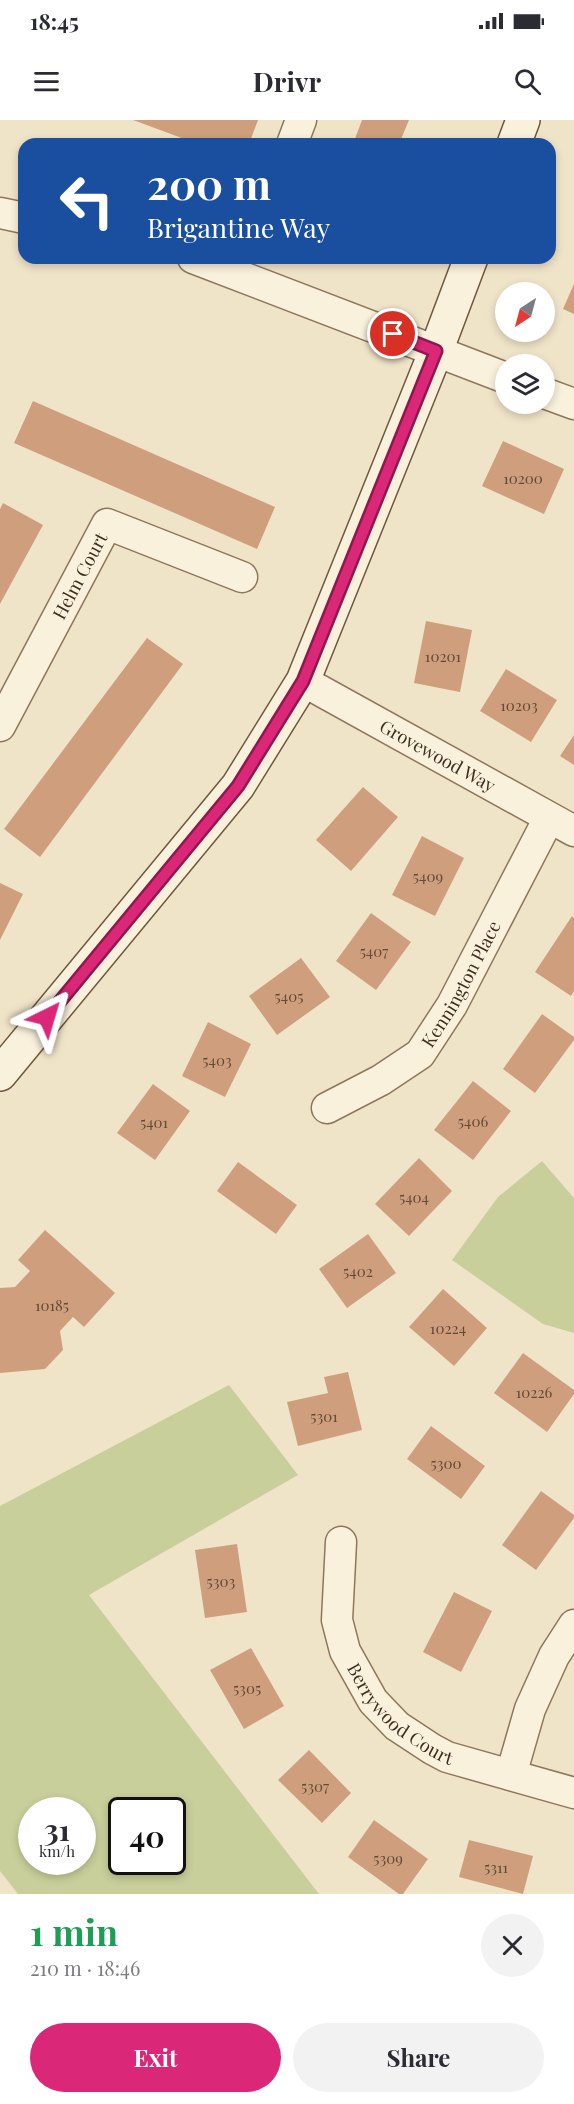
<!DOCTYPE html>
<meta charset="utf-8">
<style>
body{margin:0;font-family:"Playfair Display",serif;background:#f2f2f3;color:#2b2b33;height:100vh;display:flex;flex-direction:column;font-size:22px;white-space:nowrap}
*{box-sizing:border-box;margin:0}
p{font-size:20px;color:#7c7c81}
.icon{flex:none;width:33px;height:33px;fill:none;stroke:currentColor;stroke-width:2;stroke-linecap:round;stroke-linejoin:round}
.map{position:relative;height:1774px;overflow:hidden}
.details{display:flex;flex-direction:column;background:#fff;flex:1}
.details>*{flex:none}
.guide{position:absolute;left:18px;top:18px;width:538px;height:126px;border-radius:18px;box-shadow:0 3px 9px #0003;background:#1a4fa0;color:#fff;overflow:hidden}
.needle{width:39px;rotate:216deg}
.fabs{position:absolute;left:495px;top:162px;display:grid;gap:12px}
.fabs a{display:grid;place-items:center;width:60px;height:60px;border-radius:50%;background:#fff;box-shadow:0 3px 9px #0003;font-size:30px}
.speed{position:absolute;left:18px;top:1677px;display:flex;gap:12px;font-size:30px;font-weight:700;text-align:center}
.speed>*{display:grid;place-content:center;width:78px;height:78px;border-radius:50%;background:#fff;box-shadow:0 3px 9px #0003;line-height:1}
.speed small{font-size:15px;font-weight:400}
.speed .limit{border:3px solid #111;border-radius:9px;background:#fff;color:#111}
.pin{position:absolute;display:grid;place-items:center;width:51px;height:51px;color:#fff;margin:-26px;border:3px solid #fff;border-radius:50%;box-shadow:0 2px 6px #0007}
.me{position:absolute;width:66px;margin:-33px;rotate:40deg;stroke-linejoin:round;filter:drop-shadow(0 0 4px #0008)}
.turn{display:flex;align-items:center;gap:21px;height:126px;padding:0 30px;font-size:27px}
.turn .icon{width:78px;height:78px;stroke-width:2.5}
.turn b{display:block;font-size:42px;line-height:51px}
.round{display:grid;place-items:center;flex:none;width:63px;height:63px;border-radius:32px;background:#f2f2f3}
.headline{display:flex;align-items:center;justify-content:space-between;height:102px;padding:0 30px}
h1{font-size:36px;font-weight:700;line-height:45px;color:#1e9e55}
.action{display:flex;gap:12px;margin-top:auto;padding:12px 30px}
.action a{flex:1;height:69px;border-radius:36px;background:#db2777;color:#fff;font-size:24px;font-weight:700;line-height:69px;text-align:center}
.action a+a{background:#f2f2f3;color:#2b2b33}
.status{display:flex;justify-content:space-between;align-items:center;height:42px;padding:0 30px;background:#fff;direction:ltr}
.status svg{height:16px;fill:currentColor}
header{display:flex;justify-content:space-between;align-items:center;height:78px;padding:0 30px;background:#fff;font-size:27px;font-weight:700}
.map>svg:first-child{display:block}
</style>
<div class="status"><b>18:45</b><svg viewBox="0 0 49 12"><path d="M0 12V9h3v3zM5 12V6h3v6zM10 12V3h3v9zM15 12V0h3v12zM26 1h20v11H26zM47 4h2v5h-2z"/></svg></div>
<header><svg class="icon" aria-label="menu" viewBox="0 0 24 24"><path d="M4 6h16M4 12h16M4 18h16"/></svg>Drivr<svg class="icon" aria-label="search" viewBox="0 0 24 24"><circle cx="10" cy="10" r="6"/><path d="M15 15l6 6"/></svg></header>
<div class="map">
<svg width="574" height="1774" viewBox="0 0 574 1774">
<rect width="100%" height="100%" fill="#f0e4c8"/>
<path fill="#c9cf9b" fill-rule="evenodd" d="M542,1041L574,1078V1213L543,1204L452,1140L498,1077Z
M229,1265L298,1355L89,1475L319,1774H18L0,1751V1386ZM32,1690H82V1742H32ZM122,1690H172V1742H122Z"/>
<path fill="#cf9f7d" d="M133,0H258L249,24H198Z
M362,0H409L399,24H353Z
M574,164V194L563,189Z
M33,281L275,387L257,429L14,323Z
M503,321L564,349L544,394L482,366Z
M3,383L43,405L0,484V389Z
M426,501L472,510L460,572L414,563Z
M147,518L183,544L40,737L4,709Z
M506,549L557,580L531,622L480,591Z
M574,615V645L560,636Z
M363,667L398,697L351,751L316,720Z
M422,716L464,738L435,796L392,775Z
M0,763L23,774L0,820Z
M371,793L411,822L376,870L336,841Z
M572,796L574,798V871L571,876L535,852Z
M301,838L330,877L277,915L249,876Z
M542,894L574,917V920L535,973L503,949Z
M208,902L251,924L225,977L182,956Z
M473,961L511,991L473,1040L434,1010Z
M153,964L190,991L155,1040L117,1013Z
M419,1038L452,1071L409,1116L375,1084Z
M238,1042L297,1085L276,1114L217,1071Z
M45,1110L115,1173L84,1207L73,1197L60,1211L63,1230L45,1249L0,1253V1168L15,1167L30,1151L18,1140Z
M368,1114L396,1153L347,1188L319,1149Z
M443,1169L487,1208L454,1246L409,1207Z
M523,1233L574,1270V1274L547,1312L494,1273Z
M348,1252L362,1310L298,1326L287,1282L328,1273L324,1257Z
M431,1306L485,1346L461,1379L407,1339Z
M541,1371L574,1395V1398L536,1450L502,1425Z
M237,1424L247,1492L205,1498L195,1430Z
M454,1472L492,1491L461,1552L423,1532Z
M251,1528L284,1586L244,1609L210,1550Z
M309,1630L351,1673L322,1703L278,1660Z
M374,1700L428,1739L403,1774H399L348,1737Z
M469,1720L533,1736L523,1774L459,1757Z"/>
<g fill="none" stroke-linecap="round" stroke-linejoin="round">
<g stroke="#8d765c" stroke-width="33">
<g id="street">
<path d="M292,24L301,0"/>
<path d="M0,93L24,98"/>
<path d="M193,138L506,258"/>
<path d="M544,273L574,284"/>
<path id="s1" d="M303,561L574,711"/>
<path id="s2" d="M0,606L107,404L242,457"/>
<path id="s3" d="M327,988L381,960L420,934L452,885L549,698"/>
<path id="s4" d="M341,1422L337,1500L345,1531L373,1581L397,1606L432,1629L447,1637L574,1673"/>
<path d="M511,1655L530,1589L554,1536L574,1505"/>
</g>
</g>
<g stroke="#6f573f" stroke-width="36">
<path id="secondary" d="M514,24L523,0
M0,954L238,666L303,561L436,231L471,138"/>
</g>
<use href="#street" stroke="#faf1dc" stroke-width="30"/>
<use href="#secondary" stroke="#faf1dc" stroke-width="33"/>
</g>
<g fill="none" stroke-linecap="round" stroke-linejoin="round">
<g stroke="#8e194d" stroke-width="15">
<path id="route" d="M47,897L238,666L303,561L436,231L393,214"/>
</g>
<use href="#route" stroke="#db2777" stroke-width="10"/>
</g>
<g text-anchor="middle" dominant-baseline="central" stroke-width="4.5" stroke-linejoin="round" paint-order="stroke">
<g font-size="15" fill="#624a37">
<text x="523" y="358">10200</text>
<text x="443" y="536">10201</text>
<text x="519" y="585">10203</text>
<text x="428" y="756">5409</text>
<text x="374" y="831">5407</text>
<text x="289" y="876">5405</text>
<text x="217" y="940">5403</text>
<text x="473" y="1001">5406</text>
<text x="154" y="1002">5401</text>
<text x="414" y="1077">5404</text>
<text x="358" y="1151">5402</text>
<text x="52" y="1185">10185</text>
<text x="448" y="1208">10224</text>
<text x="534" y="1272">10226</text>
<text x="324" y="1296">5301</text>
<text x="446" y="1343">5300</text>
<text x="221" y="1461">5303</text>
<text x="247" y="1568">5305</text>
<text x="315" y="1666">5307</text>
<text x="388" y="1738">5309</text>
<text x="496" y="1747">5311</text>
</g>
<g font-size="18" fill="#3d2e20" stroke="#f7eed8">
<text stroke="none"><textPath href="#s2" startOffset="170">Helm Court</textPath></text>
<text stroke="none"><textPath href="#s1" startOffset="154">Grovewood Way</textPath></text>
<text stroke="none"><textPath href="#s3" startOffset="189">Kennington Place</textPath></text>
<text stroke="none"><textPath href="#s4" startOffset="196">Berrywood Court</textPath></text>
</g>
</g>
</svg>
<div class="fabs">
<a><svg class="needle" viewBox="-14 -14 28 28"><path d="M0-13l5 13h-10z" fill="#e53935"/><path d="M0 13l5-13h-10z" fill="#7c7c81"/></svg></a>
<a><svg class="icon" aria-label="layers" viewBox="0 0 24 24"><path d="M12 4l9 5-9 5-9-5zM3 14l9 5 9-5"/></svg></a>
</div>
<div class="speed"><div>31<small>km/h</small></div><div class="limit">40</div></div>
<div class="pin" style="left:393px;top:214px;background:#d93025"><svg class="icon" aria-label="arrive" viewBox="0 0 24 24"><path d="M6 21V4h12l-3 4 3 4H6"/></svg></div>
<svg class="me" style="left:47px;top:897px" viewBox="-20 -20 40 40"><path d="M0-17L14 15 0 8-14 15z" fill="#db2777" stroke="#fff" stroke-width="4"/></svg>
<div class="guide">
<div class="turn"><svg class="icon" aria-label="left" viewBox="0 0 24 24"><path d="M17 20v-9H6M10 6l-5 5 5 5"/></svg><div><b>200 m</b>Brigantine Way</div></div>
</div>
</div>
<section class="details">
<div class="headline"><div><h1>1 min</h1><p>210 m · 18:46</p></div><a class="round"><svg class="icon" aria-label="close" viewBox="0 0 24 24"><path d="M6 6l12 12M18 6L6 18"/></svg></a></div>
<div class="action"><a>Exit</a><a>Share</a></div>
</section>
